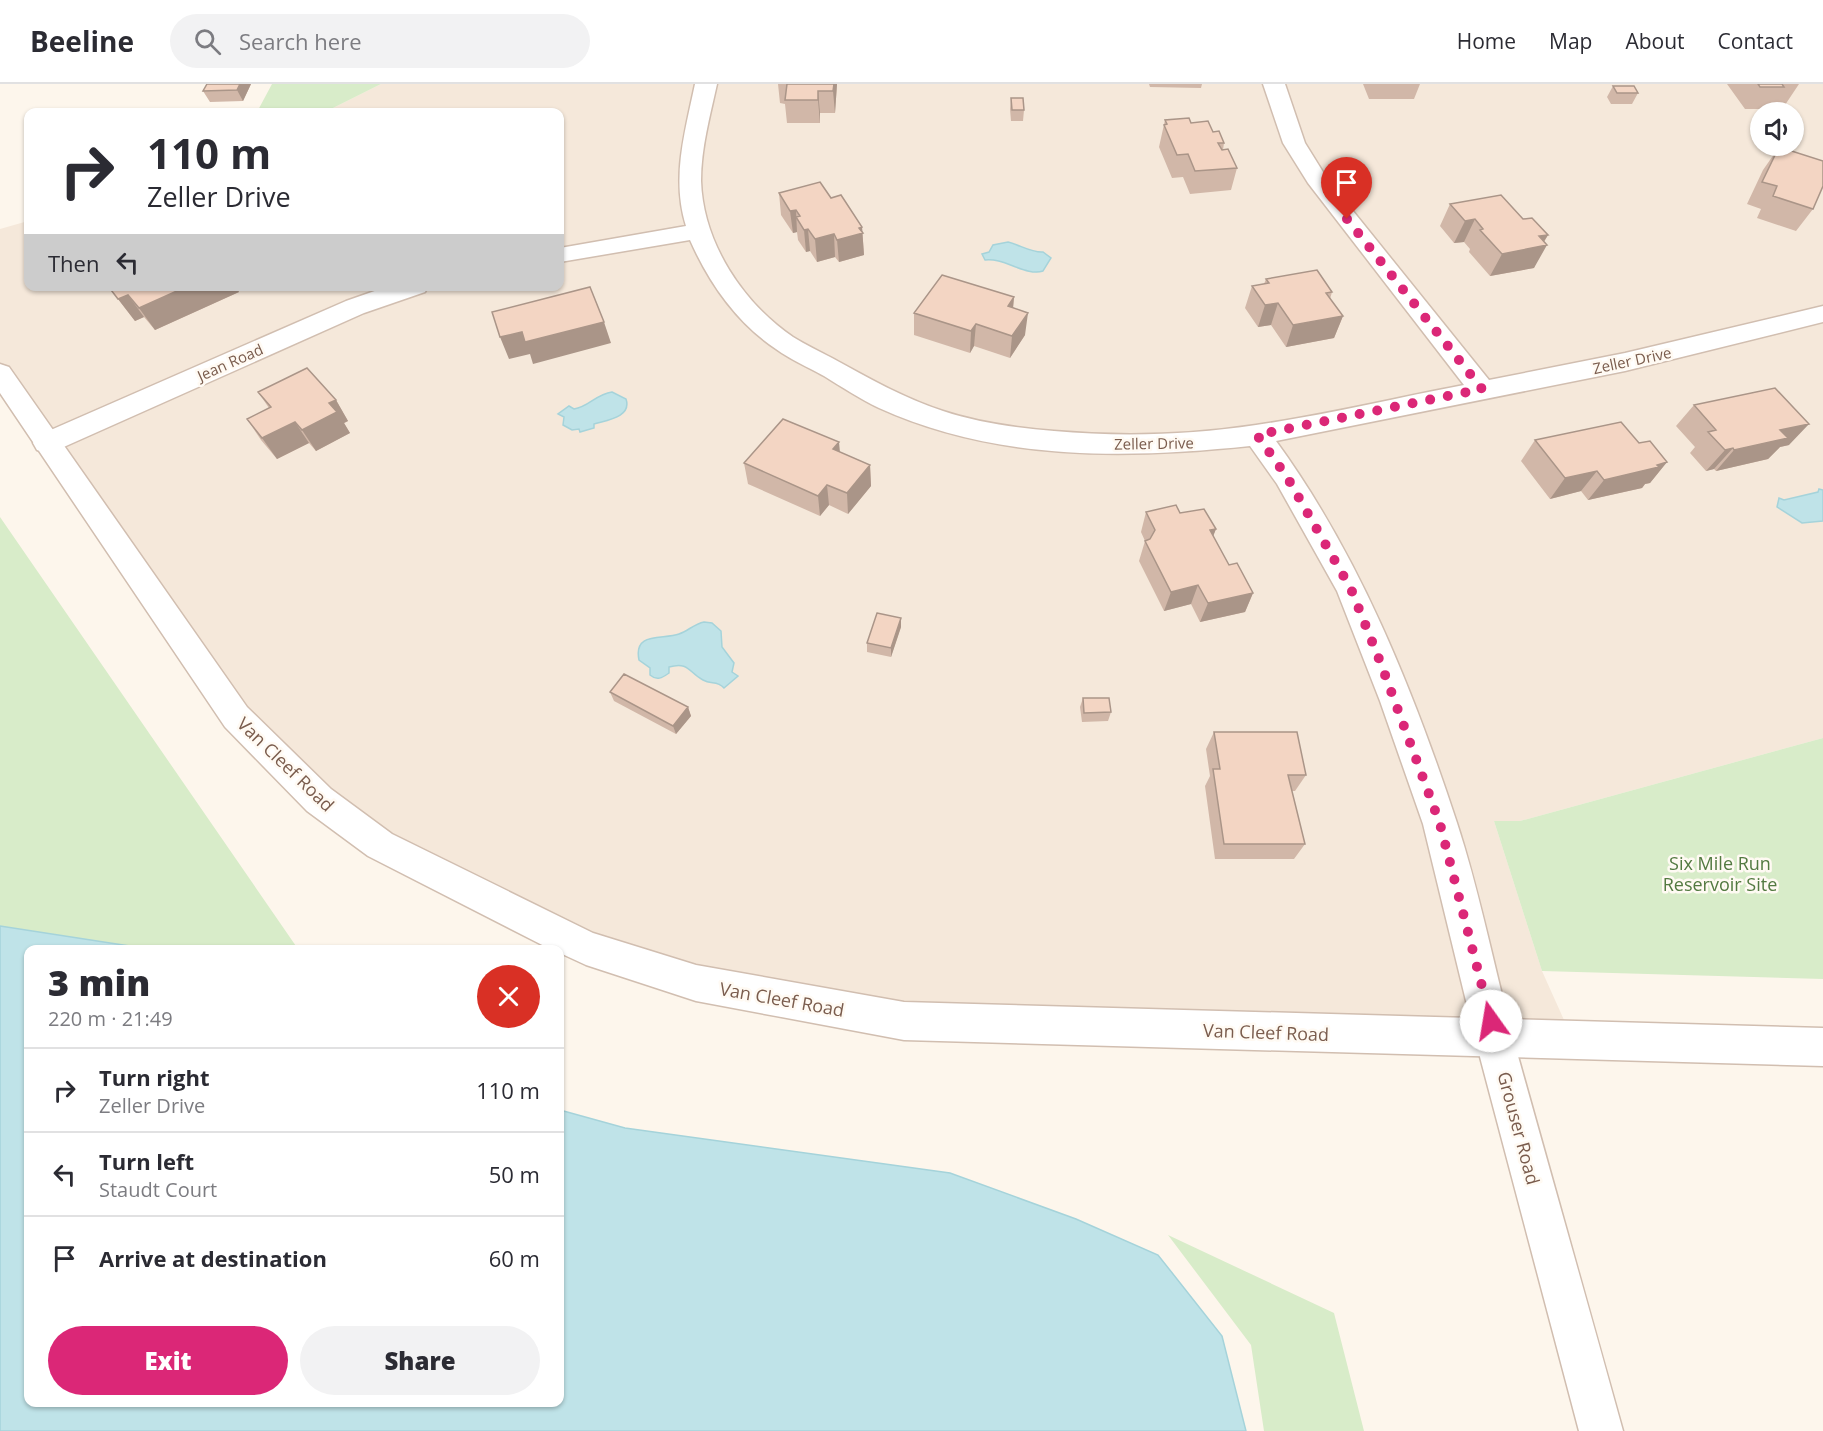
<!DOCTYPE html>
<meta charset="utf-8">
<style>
body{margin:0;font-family:"Open Sans",sans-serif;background:#f2f2f3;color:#2b2b33;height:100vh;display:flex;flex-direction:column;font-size:22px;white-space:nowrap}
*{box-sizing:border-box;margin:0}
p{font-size:20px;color:#7c7c81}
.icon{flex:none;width:33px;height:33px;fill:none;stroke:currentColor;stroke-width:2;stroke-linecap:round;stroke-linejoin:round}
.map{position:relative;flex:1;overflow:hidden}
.sheet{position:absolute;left:24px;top:861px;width:540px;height:462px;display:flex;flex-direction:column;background:#fff;border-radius:12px;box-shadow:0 2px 4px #0004}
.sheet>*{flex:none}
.hud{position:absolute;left:24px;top:24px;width:540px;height:183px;border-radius:12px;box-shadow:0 2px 4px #0004;background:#fff;color:#2b2b33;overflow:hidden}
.tools{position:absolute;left:1750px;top:18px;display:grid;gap:12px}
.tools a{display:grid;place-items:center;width:54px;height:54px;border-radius:50%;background:#fff;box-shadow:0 2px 4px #0004;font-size:30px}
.pin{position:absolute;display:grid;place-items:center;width:51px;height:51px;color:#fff;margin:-62px -26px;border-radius:50% 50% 50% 0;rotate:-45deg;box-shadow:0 0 6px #0007}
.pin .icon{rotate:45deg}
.me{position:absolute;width:66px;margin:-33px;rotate:347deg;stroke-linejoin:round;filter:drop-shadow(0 0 4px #0008)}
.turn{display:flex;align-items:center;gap:21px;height:126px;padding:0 24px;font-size:27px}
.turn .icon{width:78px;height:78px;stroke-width:2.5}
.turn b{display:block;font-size:42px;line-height:51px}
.then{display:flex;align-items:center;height:57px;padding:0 24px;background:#0003;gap:12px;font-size:22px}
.round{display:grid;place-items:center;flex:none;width:63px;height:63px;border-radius:32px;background:#f2f2f3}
.headline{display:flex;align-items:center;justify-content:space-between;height:102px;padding:0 24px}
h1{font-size:36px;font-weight:800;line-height:45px}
.cta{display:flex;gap:12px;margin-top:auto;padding:12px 24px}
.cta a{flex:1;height:69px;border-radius:36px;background:#db2777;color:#fff;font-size:24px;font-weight:800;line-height:69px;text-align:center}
.cta a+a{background:#f2f2f3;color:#2b2b33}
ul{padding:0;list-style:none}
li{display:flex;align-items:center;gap:18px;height:84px;padding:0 24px;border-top:2px solid #e1e1e2}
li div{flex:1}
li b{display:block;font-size:22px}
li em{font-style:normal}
header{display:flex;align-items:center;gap:36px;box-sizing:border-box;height:84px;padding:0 30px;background:#fff;border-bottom:2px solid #e1e1e2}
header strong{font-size:28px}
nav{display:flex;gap:33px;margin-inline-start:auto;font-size:21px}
.search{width:420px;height:54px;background:#f2f2f3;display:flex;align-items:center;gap:15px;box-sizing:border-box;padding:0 21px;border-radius:33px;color:#7c7c81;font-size:22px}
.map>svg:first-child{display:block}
</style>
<header>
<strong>Beeline</strong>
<div class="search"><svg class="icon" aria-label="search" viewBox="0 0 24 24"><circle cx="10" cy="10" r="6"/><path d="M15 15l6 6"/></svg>Search here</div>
<nav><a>Home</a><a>Map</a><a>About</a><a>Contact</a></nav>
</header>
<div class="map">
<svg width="1823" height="1347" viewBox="0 0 1823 1347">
<rect width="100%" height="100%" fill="#fdf6ec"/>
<path fill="#f5e8da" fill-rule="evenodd" d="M381,0H1823V654L1520,737H1494L1542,887L1573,956L904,937L696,899L380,761L236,633L0,289V145L28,137V202H560V28H325ZM1761,28H1794V62H1761Z"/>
<path fill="#d8ecc9" d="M272,0H381L325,28H257Z
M0,433L298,865H160L0,848Z
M1823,654V895L1542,887L1494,737H1520Z
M1168,1151L1334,1229L1364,1347H1264L1251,1261Z"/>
<path fill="#bfe3e8" stroke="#a5d3da" stroke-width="1.5" d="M1008,158C1020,161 1032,169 1043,168L1051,174L1043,187C1027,193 1003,173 985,176L982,170L989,168L993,161Z
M612,308L626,315C632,333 607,336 594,340V344L580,348L579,345L572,346L563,341L564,333L558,330L569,322L574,325C589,323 596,310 612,308Z
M1819,405L1823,406V437L1802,439L1777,423L1779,414L1784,416L1818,408Z
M704,538L712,539L721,547L722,563L734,579L732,588L738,592L724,604C717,596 711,601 703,596C689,589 689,577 669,583V589C662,594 657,597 650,591V584L639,576C633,547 663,556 679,550C688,547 694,540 704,538Z
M0,842L149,865L28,866V1318H560V1026L625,1044L950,1089L1076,1135L1158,1171L1222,1252L1246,1347H0Z"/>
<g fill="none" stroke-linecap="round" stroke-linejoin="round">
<g stroke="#d1beb0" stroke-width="3">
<path id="minor" d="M695,0H717C710,32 701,64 701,97C703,159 743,219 793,253C806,261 819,267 832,274C869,294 903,314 943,327C979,339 1017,344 1054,347C1121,353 1190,351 1256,341C1326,331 1395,314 1464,301L1308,99L1283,59L1263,0H1285L1305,59L1328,96L1489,296L1625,269L1823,222V238L1625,287L1276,357C1359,471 1413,605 1457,739C1480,809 1494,883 1513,954C1549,1085 1587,1216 1623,1347H1579L1475,954L1423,740L1380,617L1337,507L1277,400L1250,362C1126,375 995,377 879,324C860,315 842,303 824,292C808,283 791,276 776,265C737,239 709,199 690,156L560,178V164L686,142C671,94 685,48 695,0Z
M389,202H428L425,208L364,229L57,366L47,369L37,366L33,359L37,352L346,217Z"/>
</g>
<g stroke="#d1beb0" stroke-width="3">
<path id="tertiary" d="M0,280L9,283L247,623L331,705L392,750L593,849L696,881L904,918L1823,944V982L904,956L696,917L586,881L560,869V866H552L368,772L307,727L225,643L0,309Z"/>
</g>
<use href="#minor" fill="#fff" fill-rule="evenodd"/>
<use href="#tertiary" fill="#fff" fill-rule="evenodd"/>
</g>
<path fill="#d1b7a8" d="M207,0H251L243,17L210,18L203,7Z
M778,0H837L835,29H820V39H787L785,20L780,19Z
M1149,0H1202L1201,4L1150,3Z
M1363,0H1420L1414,15H1369Z
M1727,0H1799L1785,21H1772L1769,25H1745Z
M1613,2L1638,9L1632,20H1611L1607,13Z
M1011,14L1024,26L1023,37H1011L1010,25Z
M1165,36L1191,39L1213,48L1224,59L1223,66L1237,84L1231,106L1190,110L1183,93L1172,94L1159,63Z
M1779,63L1813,125L1796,147L1757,134L1761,125L1747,120L1763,86Z
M779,109L831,114L862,143L864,171L839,178L835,173L817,178L810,167L806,168L798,156L797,148L793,149L781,131Z
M1450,120L1523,135L1548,151L1544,158L1534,184L1490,192L1469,168L1470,165L1464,158L1454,159L1440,142Z
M1266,195L1332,208L1330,215L1343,232L1334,254L1286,263L1271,241L1258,243L1245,224L1252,202L1264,200Z
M108,202H235L239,208L155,246L144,233L135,237Z
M1014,213L1013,224L1025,251L1010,274L974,262L970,269L914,251V229Z
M258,308L336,316L348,337L344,339L350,349L316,367L309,359L277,375L261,356L247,335L269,324Z
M1694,321L1789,361L1780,363L1768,375L1716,387L1714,385L1706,387L1690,369L1695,363L1676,342Z
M1535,356L1667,378L1650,399L1645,400L1642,404L1588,416L1581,407L1550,415L1521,377Z
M840,368L870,381L871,402L848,430L829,421L820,432L748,400L744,379Z
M1146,428L1180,429L1216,445L1213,452L1229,481L1253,509L1245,528L1200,538L1191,520L1164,527L1139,477L1145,457L1141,448Z
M901,534V543L891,573L867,568V559Z
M610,608L688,623L691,632L676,650L614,617Z
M1083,614L1111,628L1108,637L1082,638L1080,623Z
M1214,648L1306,691L1295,707H1292L1305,760L1294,775H1215L1205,702L1210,692L1206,665Z"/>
<path fill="#aa9588" d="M240,0H251L243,17L237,6Z
M834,0H837L835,29L833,7Z
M818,7L820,29V39L818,16Z
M796,126L797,148L793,149L790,127Z
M1475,135L1464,158L1454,159L1465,137Z
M862,143L864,171L839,178L837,156Z
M808,145L810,167L806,168L804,146Z
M834,150L835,173L817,178L815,155Z
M1548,151L1541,162L1547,161L1534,184L1490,192L1502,170L1539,152Z
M188,202H235L239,208L155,246L139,224Z
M128,211L144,233L135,237L118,215Z
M1014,213L1012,235L1008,222Z
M1278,219L1271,241L1258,243L1265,221Z
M1028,229L1025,251L1010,274L1012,252Z
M1343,232L1334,254L1286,263L1293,241Z
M604,238L611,259L533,280L530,270L509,275L500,253L522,248Z
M976,240L974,262L970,269L971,247Z
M336,316L348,337L344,339L350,349L316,367L302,346L329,319Z
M295,338L309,359L277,375L262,354Z
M1809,340L1789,361L1780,363L1768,375L1716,387L1734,366L1780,346Z
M839,358L841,379L833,365Z
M1733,364L1714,385L1706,387L1725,366Z
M1667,378L1650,399L1645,400L1642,404L1588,416L1604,396Z
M870,381L871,402L848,430L847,409Z
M1597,387L1581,407L1550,415L1565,394Z
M827,401L829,421L820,432L818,412Z
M1216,445L1208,465L1210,446Z
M1198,501L1191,520L1164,527L1171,508Z
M1253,509L1245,528L1200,538L1208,519Z
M901,534V543L891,573V564Z
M688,623L691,632L676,650L673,642Z"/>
<path fill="#f3d5c3" stroke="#aa9588" stroke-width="1.5" d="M207,0H240L237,6L203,7Z
M787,0H834L833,7H818V16H785Z
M1758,0H1782L1784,3H1760Z
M1613,2H1634L1638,9H1617Z
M1011,14H1023L1024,26H1012Z
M1189,34L1191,39L1208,37L1213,48L1219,47L1224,59H1218L1222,66L1228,65L1237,84L1195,87L1188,70L1177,71L1164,41L1167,40L1165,36Z
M1779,63L1823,77V102L1813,125L1773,112L1777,102L1762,98Z
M820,98L831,114L841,111L862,143L859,144L863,149L837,156L834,150L815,155L808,145L804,146L796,133L800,132L796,126L790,127L779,109Z
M1501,111L1523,135L1532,134L1548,151L1539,152L1547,161L1502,170L1480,146L1483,145L1475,135L1465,137L1450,120Z
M1317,186L1332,208L1326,209L1343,232L1293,241L1278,219L1265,221L1252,202L1269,199L1266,195Z
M942,191L1014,213L1008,222L1028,229L1012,252L976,240L971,247L914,229Z
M108,202H188L139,224L128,211L118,215Z
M590,203L604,238L525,258L522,248L500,253L492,228Z
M307,284L336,316L329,319L337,328L302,346L295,338L262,354L247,335L271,323L258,308Z
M1775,304L1809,340L1780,346L1788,354L1734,366L1733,364L1725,366L1708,348L1716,346L1694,321Z
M783,335L839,358L833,365L870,381L847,409L827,401L818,412L744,379Z
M1621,338L1639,359L1650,357L1667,378L1657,381L1659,383L1604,396L1597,387L1565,394L1535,356Z
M1176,421L1180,429L1204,425L1216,445L1210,446L1229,481L1237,479L1253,509L1208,519L1198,501L1171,508L1145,457L1150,455L1155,446L1146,428Z
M877,529L901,534L891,564L867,559Z
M624,590L688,623L673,642L610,608Z
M1083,614H1109L1111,628L1084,629Z
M1214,648H1297L1306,691H1288L1305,760H1224L1213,685H1220Z"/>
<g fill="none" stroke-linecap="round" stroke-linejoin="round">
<path stroke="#db2777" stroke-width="10" stroke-dasharray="0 18" d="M1347,135L1482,305L1257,351L1287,393L1351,505L1381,580L1440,740L1491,937"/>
</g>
<g text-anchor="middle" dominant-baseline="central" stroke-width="5" stroke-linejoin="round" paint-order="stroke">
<g font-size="15" fill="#7a5c4d" stroke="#fffaf3">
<text transform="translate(1632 276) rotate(-12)">Zeller Drive</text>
<text transform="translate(230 278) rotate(-24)">Jean Road</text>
<text transform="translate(1154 359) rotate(-1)">Zeller Drive</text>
</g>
<g font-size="18" fill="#7a5c4d" stroke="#fffaf3">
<text transform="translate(286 680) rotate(44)">Van Cleef Road</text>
<text transform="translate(782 915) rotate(10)">Van Cleef Road</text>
<text transform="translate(1266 948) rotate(2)">Van Cleef Road</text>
<text transform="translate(1519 1044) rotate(75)">Grouser Road</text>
</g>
<g font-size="18" fill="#537a41" stroke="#fffaf3">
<text x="1720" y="779">Six Mile Run<tspan x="1720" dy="21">Reservoir Site</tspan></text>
</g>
</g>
</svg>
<div class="tools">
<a><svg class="icon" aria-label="sound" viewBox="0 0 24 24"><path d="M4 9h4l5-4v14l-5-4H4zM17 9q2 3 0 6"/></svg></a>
</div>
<div class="pin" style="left:1347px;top:135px;background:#d93025"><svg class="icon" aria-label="arrive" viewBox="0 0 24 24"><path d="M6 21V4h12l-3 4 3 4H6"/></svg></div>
<svg class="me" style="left:1491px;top:937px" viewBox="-20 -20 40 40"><circle r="19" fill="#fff"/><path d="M0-13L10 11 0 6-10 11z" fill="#db2777"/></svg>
<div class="hud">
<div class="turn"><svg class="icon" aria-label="right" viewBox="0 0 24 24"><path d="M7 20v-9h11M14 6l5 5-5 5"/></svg><div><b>110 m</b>Zeller Drive</div></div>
<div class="then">Then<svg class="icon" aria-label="left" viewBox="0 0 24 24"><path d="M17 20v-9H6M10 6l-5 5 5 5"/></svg></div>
</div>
<section class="sheet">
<div class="headline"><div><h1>3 min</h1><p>220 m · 21:49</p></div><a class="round" style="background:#d93025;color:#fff"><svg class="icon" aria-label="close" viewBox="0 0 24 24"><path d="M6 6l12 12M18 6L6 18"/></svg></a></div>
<ul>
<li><svg class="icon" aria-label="right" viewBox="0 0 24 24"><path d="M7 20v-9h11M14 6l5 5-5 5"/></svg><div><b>Turn right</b><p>Zeller Drive</p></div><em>110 m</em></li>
<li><svg class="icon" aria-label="left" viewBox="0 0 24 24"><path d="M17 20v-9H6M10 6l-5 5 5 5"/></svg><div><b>Turn left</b><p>Staudt Court</p></div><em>50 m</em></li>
<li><svg class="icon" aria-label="arrive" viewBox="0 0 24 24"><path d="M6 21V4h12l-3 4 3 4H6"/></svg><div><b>Arrive at destination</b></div><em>60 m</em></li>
</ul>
<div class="cta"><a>Exit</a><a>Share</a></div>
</section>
</div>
